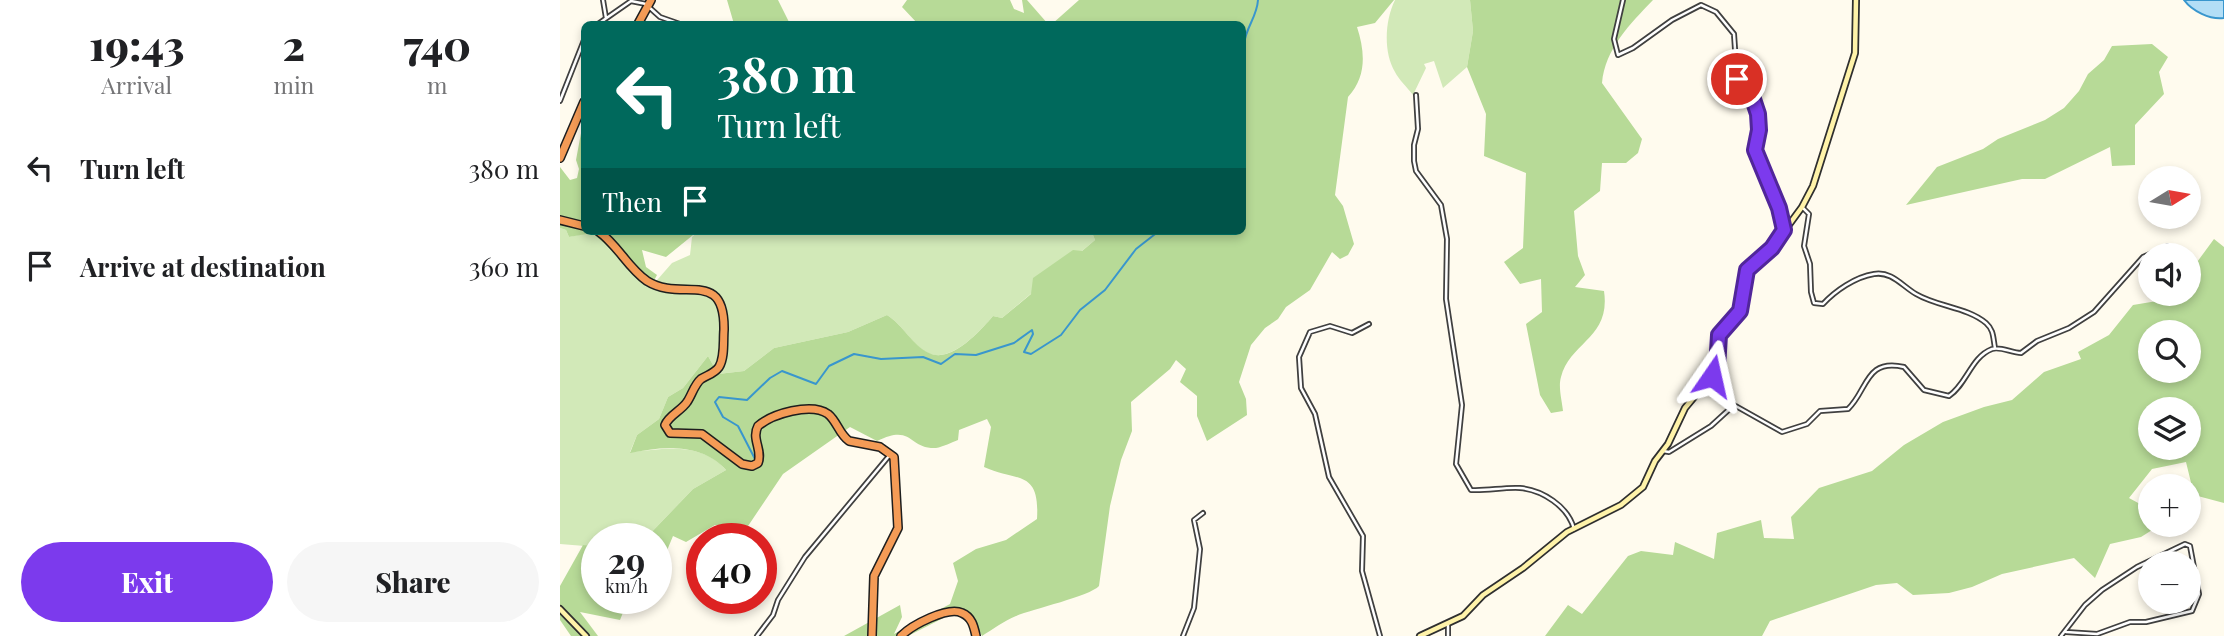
<!DOCTYPE html>
<meta charset="utf-8">
<style>
body{margin:0;font-family:"Playfair Display",serif;background:#f6f6f6;color:#202124;height:100vh;display:flex;flex-direction:column;font-size:26px;white-space:nowrap}
*{box-sizing:border-box;margin:0}
p{font-size:23px;color:#757577}
.icon{flex:none;width:38px;height:38px;fill:none;stroke:currentColor;stroke-width:2;stroke-linecap:round;stroke-linejoin:round}
.map{position:relative;flex:1;overflow:hidden}
.panel{display:flex;flex-direction:column;background:#fff;width:560px}
.panel>*{flex:none}
.guide{position:absolute;left:21px;top:21px;width:665px;height:214px;border-radius:10px;box-shadow:0 4px 10px #0003;background:#00695c;color:#fff;overflow:hidden}
.needle{width:46px;rotate:79deg}
.controls{position:absolute;left:1578px;top:166px;display:grid;gap:14px}
.controls a{display:grid;place-items:center;width:63px;height:63px;border-radius:50%;background:#fff;box-shadow:0 4px 10px #0003;font-size:35px}
.speed{position:absolute;left:21px;top:523px;display:flex;gap:14px;font-size:35px;font-weight:700;text-align:center}
.speed>*{display:grid;place-content:center;width:91px;height:91px;border-radius:50%;background:#fff;box-shadow:0 4px 10px #0003;line-height:1}
.speed small{font-size:18px;font-weight:400}
.speed .limit{border:10px solid #d22;background:#fff;color:#111}
.pin{position:absolute;display:grid;place-items:center;width:60px;height:60px;color:#fff;margin:-30px;border:4px solid #fff;border-radius:50%;box-shadow:0 2px 7px #0007}
.me{position:absolute;width:77px;margin:-38px;rotate:11deg;stroke-linejoin:round;filter:drop-shadow(0 0 5px #0008)}
.turn{display:flex;align-items:center;gap:24px;height:147px;padding:0 21px;font-size:32px}
.turn .icon{width:91px;height:91px;stroke-width:2.5}
.turn b{display:block;font-size:49px;line-height:60px}
.then{display:flex;align-items:center;height:66px;padding:0 21px;background:#0003;gap:14px;font-size:26px}
.eta{display:flex;justify-content:space-evenly;align-items:center;height:119px;text-align:center}
.eta b{font-size:42px;font-weight:800;line-height:49px}
.action{display:flex;gap:14px;margin-top:auto;padding:14px 21px}
.action a{flex:1;height:80px;border-radius:42px;background:#7c3aed;color:#fff;font-size:28px;font-weight:800;line-height:80px;text-align:center}
.action a+a{background:#f6f6f6;color:#202124}
ul{padding:0;list-style:none}
li{display:flex;align-items:center;gap:21px;height:98px;padding:0 21px}
li div{flex:1}
li b{display:block;font-size:26px}
li em{font-style:normal}
main{display:flex;flex:1;min-height:0}
.map>svg:first-child{display:block}
</style>
<main>
<section class="panel">
<div class="eta">
<div><b>19:43</b><p>Arrival</p></div>
<div><b>2</b><p>min</p></div>
<div><b>740</b><p>m</p></div>
</div>
<ul>
<li><svg class="icon" aria-label="left" viewBox="0 0 24 24"><path d="M17 20v-9H6M10 6l-5 5 5 5"/></svg><div><b>Turn left</b></div><em>380 m</em></li>
<li><svg class="icon" aria-label="arrive" viewBox="0 0 24 24"><path d="M6 21V4h12l-3 4 3 4H6"/></svg><div><b>Arrive at destination</b></div><em>360 m</em></li>
</ul>
<div class="action"><a>Exit</a><a>Share</a></div>
</section>
<div class="map">
<svg width="1664" height="636" viewBox="0 0 1664 636">
<rect width="100%" height="100%" fill="#fffbee"/>
<path fill="#d2e9b8" d="M835,0H910L913,31L907,67L883,88L874,61L864,64L866,68L853,95C847,87 839,80 835,72C823,52 825,20 835,0Z
M0,228L6,230L9,237L31,232L91,287L112,263L130,255L132,237L138,231H539L533,235L535,240L442,318L433,316C421,330 391,364 368,353C353,346 343,325 327,315L288,332L214,348L184,371L158,374L148,356L123,388L108,397L99,419L77,435L70,452C104,449 141,441 166,470L133,489L85,539H37V547L0,544Z"/>
<path fill="#b7da97" fill-rule="evenodd" d="M167,0H218L230,24H174Z
M347,0H450L454,9L464,13L462,0H467L488,24H358L342,7Z
M519,0H834L815,23L797,27C805,52 807,76 788,97L775,195L783,206L794,244L788,255L780,259L772,252L750,290L726,307L718,319L705,328L691,345L679,382L686,399L687,415L647,441L637,416V396L620,382L626,369L616,360L610,369L571,402L572,431L561,460L550,506L539,586C530,596 473,609 456,616C444,621 433,629 422,636L411,616L401,609L348,636H284L340,605L342,617L334,634L390,604L398,581L393,563L416,549L446,540L477,519C480,469 457,482 424,467L431,427L427,419L399,430L398,440C392,442 383,447 376,448C348,449 353,423 317,441L290,427L223,474L186,529L155,525L126,542L113,536L96,577V539H85L133,489L166,470C143,443 102,446 70,453L77,435L99,419L108,397L123,388L148,356L158,374L184,371L214,348L288,332L327,315C343,325 353,346 369,353C391,364 421,330 433,316L442,318L471,294L473,278L513,250L522,251L535,240L533,235L539,231H682V24H492Z
M910,0H1093C1070,24 1045,49 1042,83L1082,139L1078,153L1066,163H1042L1040,191L1014,211L1018,256L1025,275L1015,287L1044,291C1051,338 1010,342 1001,377C998,387 1002,401 1003,411L991,413L980,395L966,324L982,312L981,279L960,284L944,262L963,248L966,173L924,156L926,114L907,67L913,31Z
M1592,44L1608,57L1599,72L1604,94L1575,125V165L1552,166L1550,147L1485,179H1462L1346,205L1377,167L1423,149L1438,139L1485,120L1504,108L1519,91L1528,74L1544,60L1552,46Z
M24,117V231H138L106,257L82,250L86,267L97,275L91,286L32,233L9,237L6,230L0,228V167L10,180L17,178L19,169L16,160Z
M1654,239L1664,247V503L1634,495L1626,462L1592,469L1569,498L1591,510V525H1600L1581,537L1550,544L1535,578L1514,558L1442,574L1412,587L1389,593L1353,595L1337,583L1316,585L1210,621L1202,636H985L1008,605L1022,614L1068,556L1081,551L1113,555L1115,542L1154,559L1157,533L1201,520L1204,538L1234,539L1231,517L1259,488L1312,471L1344,445L1383,422L1424,407L1452,400L1484,372L1521,359L1518,352L1549,335L1573,305L1615,298L1617,294H1629V273ZM1629,332V371H1591V332ZM1591,410H1629V448H1591Z
M23,545L37,547V598L63,599L66,605L60,620L20,612L38,636H11L0,620V586Z"/>
<path fill="#b3def6" stroke="#3996cd" stroke-width="2" d="M1624,0H1664V18C1650,20 1632,11 1624,0Z"/>
<g fill="none" stroke-linecap="round" stroke-linejoin="round">
<path stroke="#3996cd" stroke-width="2" d="M682,73C688,62 683,55 684,44C686,27 697,17 698,0
M195,459L178,426L163,417L155,402L159,397L187,400L210,378L222,371L256,384L269,366L294,354L321,359L363,357L381,364L395,354L416,355L454,343L472,330L473,334L464,352L471,354L501,335L520,310L545,290L576,249L599,231"/>
<g stroke="#404040" stroke-width="6">
<path id="street" d="M43,0L46,18
M1063,0L1054,39L1058,55L1073,48L1112,20L1141,5L1156,12L1174,34L1177,79L1192,96L1199,122L1194,150L1219,208L1225,230
M90,8L100,17L120,24
M38,24L71,1L86,4
M856,95L858,129L854,145V161L856,171L881,205L887,239L886,299L902,405L896,464L911,490C927,491 944,487 960,488C982,490 1008,506 1014,529
M0,101L24,40
M1242,207L1249,214L1244,246L1250,264L1251,292L1254,303L1263,304C1275,291 1295,277 1314,274C1332,271 1342,286 1356,294C1378,307 1407,307 1426,323C1434,330 1433,338 1435,348
M809,324L792,333L770,326L750,332L739,357L741,388L755,414L769,477L803,536L802,571L820,636
M1103,451L1109,452L1151,426L1174,405L1222,432L1247,424L1260,411L1288,409C1308,390 1305,358 1344,367L1364,390L1389,396C1407,384 1411,357 1432,349C1440,346 1452,353 1461,353L1477,341L1509,328L1534,312L1583,257L1608,246
M888,624V636
M197,636L213,615L218,600L245,557L329,456
M623,636L634,608L640,549L634,520L643,513
M1501,636L1525,605L1542,590L1577,567L1625,544L1630,546L1639,594L1632,611L1586,622H1570L1537,634L1506,632"/>
</g>
<g stroke="#2f2f2f" stroke-width="8">
<path id="secondary" d="M0,609L26,636
M860,636L903,616L923,595L963,568L1007,532L1061,505L1083,487L1095,461L1108,444L1125,408L1155,372L1159,335L1180,311L1187,270L1212,248L1242,207L1253,186L1295,53L1296,0"/>
</g>
<g stroke="#1e1e1e" stroke-width="10">
<path id="highway" d="M78,24L91,0
M0,158L24,102
M0,220L24,226
M38,231C57,244 68,268 87,281C122,303 165,267 164,330C163,341 165,357 159,367C154,374 147,375 141,379C134,385 132,395 127,402C121,411 109,415 105,425L110,433L142,434L182,464L192,466L198,463C203,450 191,439 198,426C212,414 251,402 268,414C277,421 279,434 289,441L320,447L334,457L338,528L314,576L312,636
M341,636C352,625 388,606 402,613C412,617 414,627 416,636"/>
</g>
<use href="#street" stroke="#fff" stroke-width="2.5"/>
<use href="#secondary" stroke="#fff3a9" stroke-width="4.5"/>
<use href="#highway" stroke="#f49b56" stroke-width="7"/>
</g>
<g fill="none" stroke-linecap="round" stroke-linejoin="round">
<g stroke="#51269a" stroke-width="18">
<path id="route" d="M1152,376L1157,368L1159,335L1180,311L1187,270L1212,248L1224,230L1219,208L1195,150L1199,130L1198,114L1192,96L1177,79"/>
</g>
<use href="#route" stroke="#7c3aed" stroke-width="12"/>
</g>
</svg>
<div class="controls">
<a><svg class="needle" viewBox="-14 -14 28 28"><path d="M0-13l5 13h-10z" fill="#e53935"/><path d="M0 13l5-13h-10z" fill="#757577"/></svg></a>
<a><svg class="icon" aria-label="sound" viewBox="0 0 24 24"><path d="M4 9h4l5-4v14l-5-4H4zM17 9q2 3 0 6"/></svg></a>
<a><svg class="icon" aria-label="search" viewBox="0 0 24 24"><circle cx="10" cy="10" r="6"/><path d="M15 15l6 6"/></svg></a>
<a><svg class="icon" aria-label="layers" viewBox="0 0 24 24"><path d="M12 4l9 5-9 5-9-5zM3 14l9 5 9-5"/></svg></a>
<a>+</a>
<a>−</a>
</div>
<div class="speed"><div>29<small>km/h</small></div><div class="limit">40</div></div>
<div class="pin" style="left:1177px;top:79px;background:#d93025"><svg class="icon" aria-label="arrive" viewBox="0 0 24 24"><path d="M6 21V4h12l-3 4 3 4H6"/></svg></div>
<svg class="me" style="left:1152px;top:376px" viewBox="-20 -20 40 40"><path d="M0-17L14 15 0 8-14 15z" fill="#7c3aed" stroke="#fff" stroke-width="4"/></svg>
<div class="guide">
<div class="turn"><svg class="icon" aria-label="left" viewBox="0 0 24 24"><path d="M17 20v-9H6M10 6l-5 5 5 5"/></svg><div><b>380 m</b>Turn left</div></div>
<div class="then">Then<svg class="icon" aria-label="arrive" viewBox="0 0 24 24"><path d="M6 21V4h12l-3 4 3 4H6"/></svg></div>
</div>
</div>
</main>
